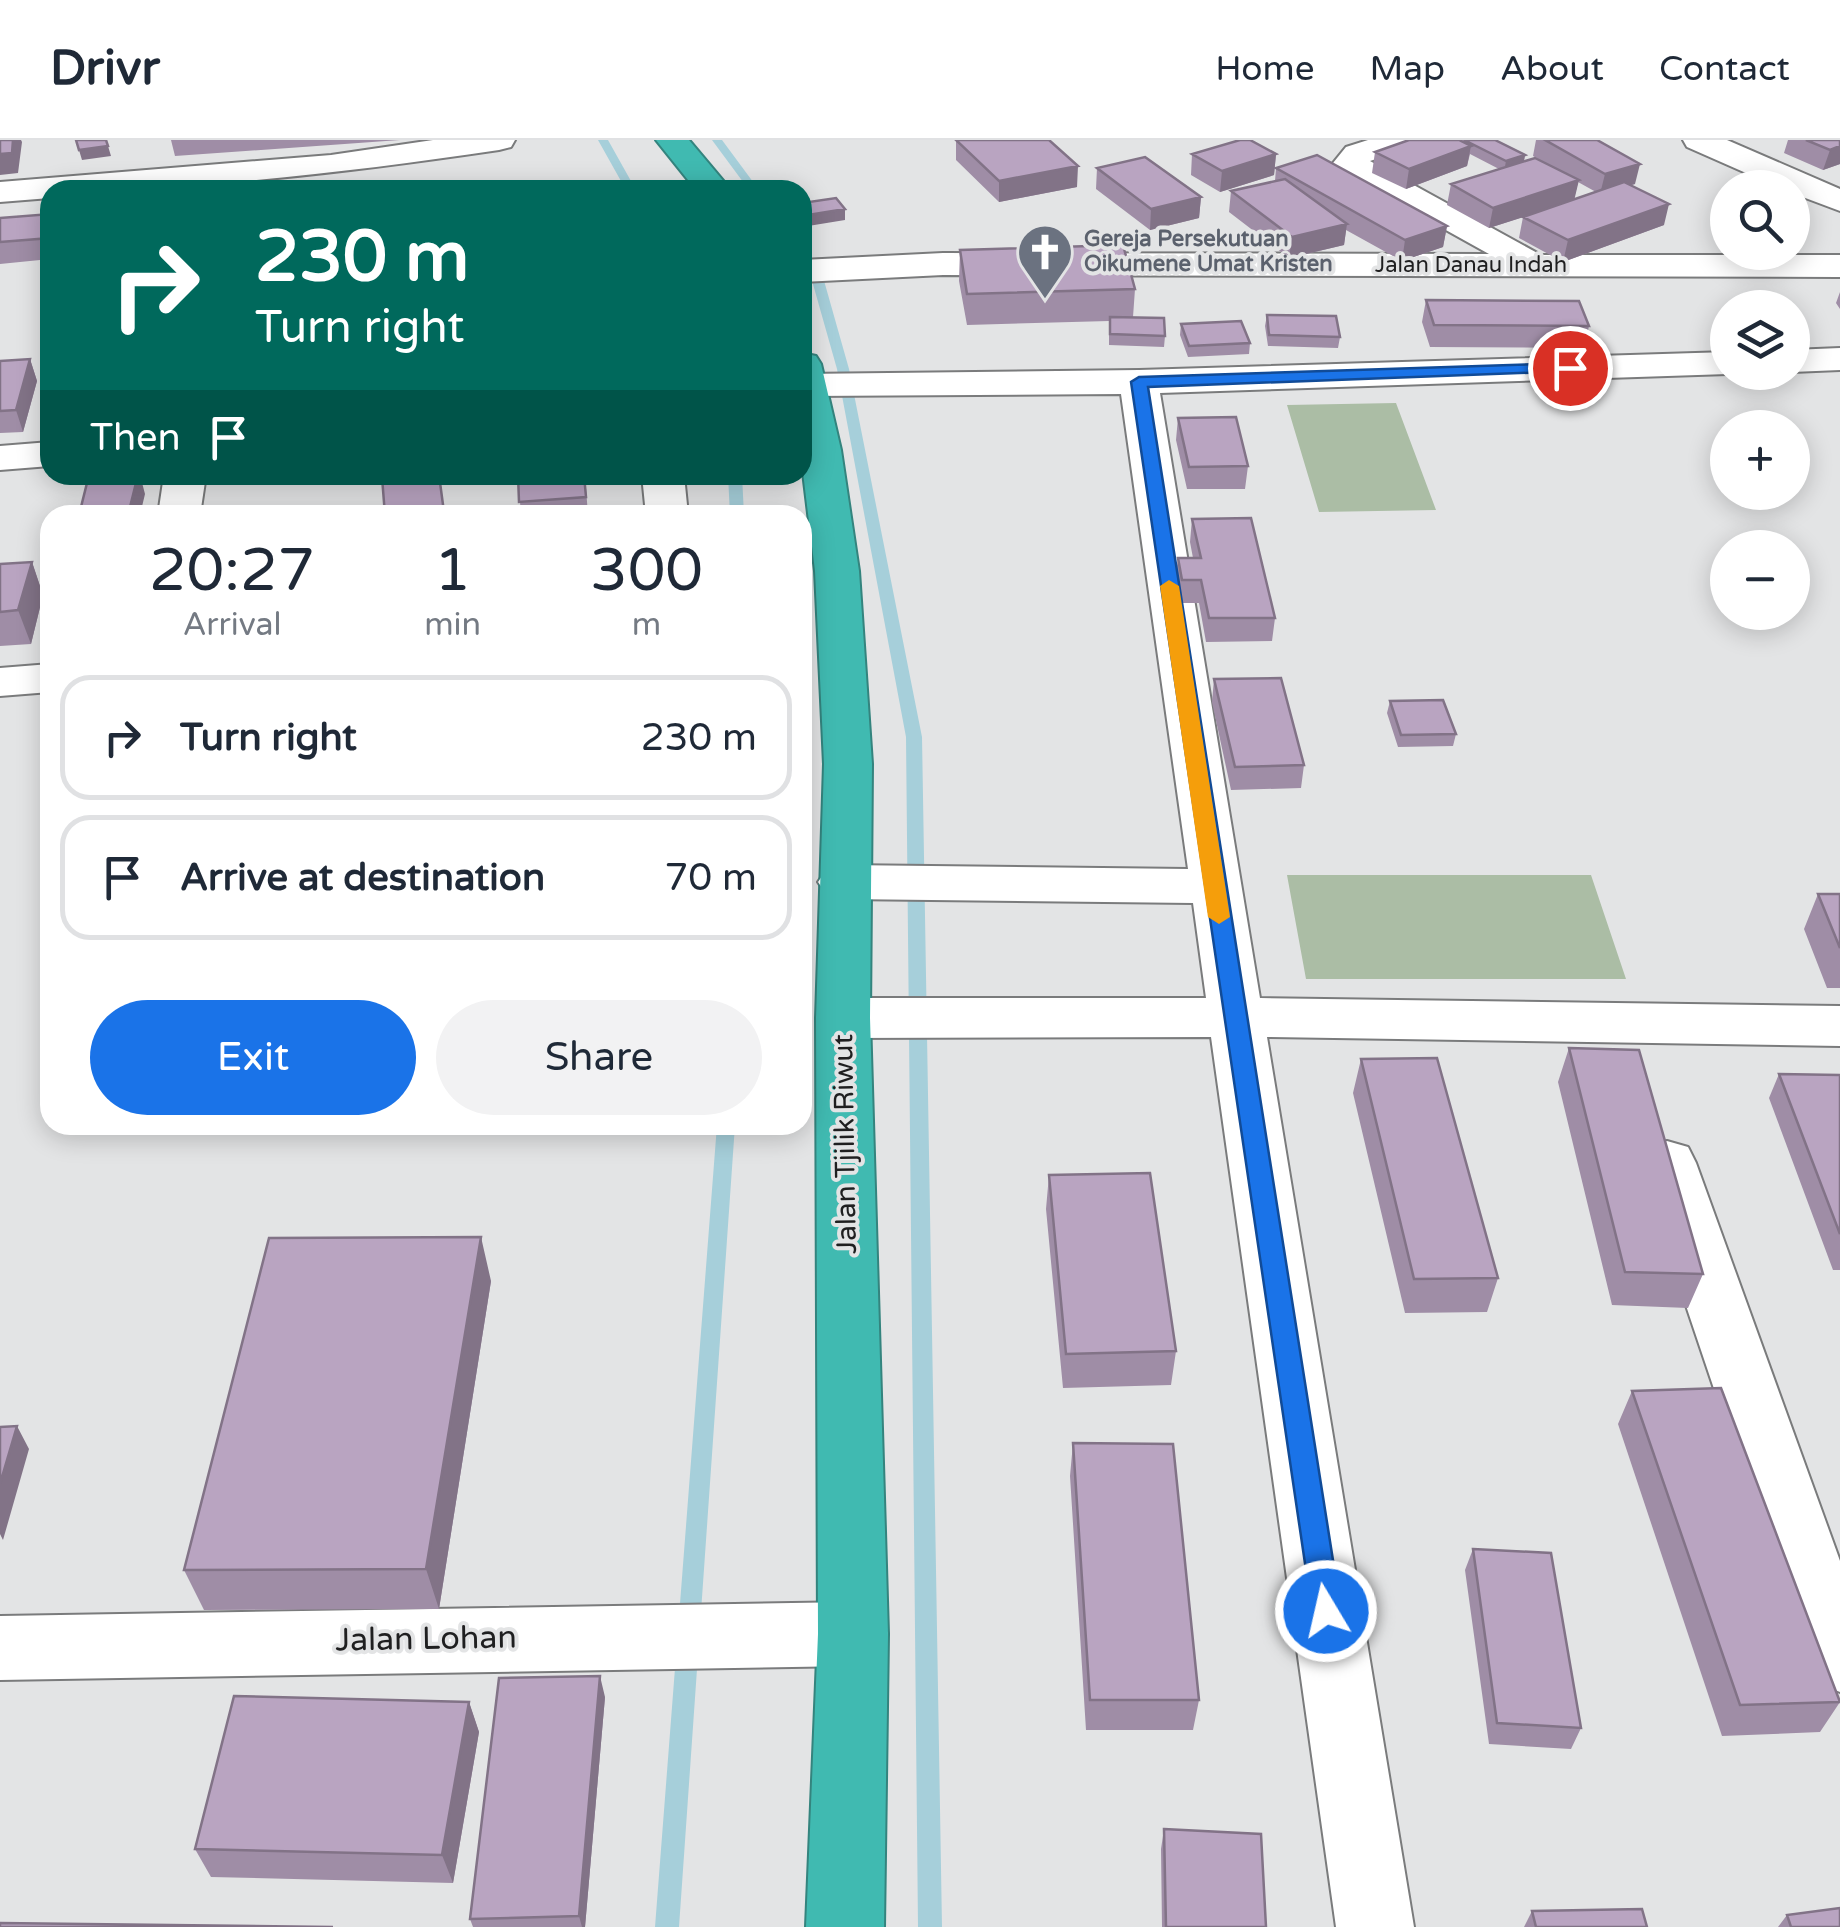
<!DOCTYPE html>
<meta charset="utf-8">
<style>
body{margin:0;font-family:"Varela Round",sans-serif;background:#f2f2f3;color:#1f2937;height:100vh;display:flex;flex-direction:column;font-size:38px;white-space:nowrap}
*{box-sizing:border-box;margin:0}
p{font-size:32px;color:#747a83}
.icon{flex:none;width:55px;height:55px;fill:none;stroke:currentColor;stroke-width:2;stroke-linecap:round;stroke-linejoin:round}
.map{position:relative;flex:1;overflow:hidden}
.side{position:absolute;left:40px;top:365px;width:772px;height:630px;display:flex;flex-direction:column;background:#fff;border-radius:30px;box-shadow:0 5px 25px #0003}
.side>*{flex:none}
.top-card{position:absolute;left:40px;top:40px;width:772px;height:305px;border-radius:30px;box-shadow:0 5px 25px #0003;background:#00695c;color:#fff;overflow:hidden}
.fabs{position:absolute;left:1710px;top:30px;display:grid;gap:20px}
.fabs a{display:grid;place-items:center;width:100px;height:100px;border-radius:50%;background:#fff;box-shadow:0 5px 25px #0003;font-size:50px}
.pin{position:absolute;display:grid;place-items:center;width:85px;height:85px;color:#fff;margin:-42px;border:5px solid #fff;border-radius:50%;box-shadow:0 2px 10px #0007}
.me{position:absolute;width:110px;margin:-55px;rotate:351deg;stroke-linejoin:round;filter:drop-shadow(0 0 8px #0008)}
.turn{display:flex;align-items:center;gap:35px;height:210px;padding:0 50px;font-size:45px}
.turn .icon{width:130px;height:130px;stroke-width:2.5}
.turn b{display:block;font-size:70px;line-height:85px}
.then{display:flex;align-items:center;height:95px;padding:0 50px;background:#0003;gap:20px;font-size:38px}
.eta{display:flex;justify-content:space-evenly;align-items:center;height:170px;text-align:center}
.eta b{font-size:60px;font-weight:600;line-height:70px}
.primary-button{display:flex;gap:20px;margin-top:auto;padding:20px 50px}
.primary-button a{flex:1;height:115px;border-radius:60px;background:#1a73e8;color:#fff;font-size:40px;font-weight:600;line-height:115px;text-align:center}
.primary-button a+a{background:#f2f2f3;color:#1f2937}
ul{padding:0;list-style:none}
li{display:flex;align-items:center;gap:30px;height:125px;margin:0 20px 15px;padding:0 30px;border:5px solid #e0e1e3;border-radius:30px}
li div{flex:1}
li b{display:block;font-size:38px}
li em{font-style:normal}
header{display:flex;align-items:center;gap:60px;box-sizing:border-box;height:140px;padding:0 50px;background:#fff;border-bottom:2px solid #e0e1e3}
header strong{font-size:48px}
nav{display:flex;gap:55px;margin-inline-start:auto;font-size:35px}
.map>svg:first-child{display:block}
</style>
<header>
<strong>Drivr</strong>
<nav><a>Home</a><a>Map</a><a>About</a><a>Contact</a></nav>
</header>
<div class="map">
<svg width="1840" height="1787" viewBox="0 0 1840 1787">
<rect width="100%" height="100%" fill="#e3e4e5"/>
<path fill="#abbda5" d="M1396,263L1436,370L1319,372L1287,265Z
M1287,735H1591L1626,839H1306Z"/>
<g fill="none" stroke-linecap="round" stroke-linejoin="round">
<path fill="#a6cfda" fill-rule="evenodd" d="M598,0H608L636,50H626Z
M712,0H722L759,50H749Z
M802,110L821,130L849,229L922,597L942,1787H918L906,597L837,229L809,130L802,121Z
M728,335H742L744,375H730Z
M717,985H735L679,1787H655Z"/>
<g stroke="#7a7b7c" stroke-width="4">
<path id="minor" d="M433,0H515L511,7L499,10C349,32 202,50 50,50V58L0,62V42L331,15Z
M1368,0H1417L1413,7L1370,21L1541,115H1840V137L943,135L802,142V120L943,113L1489,114L1338,30L1333,23L1346,7Z
M1683,0H1727L1840,49V71L1792,53V48H1780L1687,7Z
M1840,208V230L1792,232V210Z
M1728,212V232H1736L1728,234L1160,253L1260,858L1840,866V906L1267,897L1414,1787H1336L1211,897L843,898L824,892L816,878L824,864L843,858H1206L1193,763L844,759L826,754L818,742L826,730L844,725L1188,729L1121,254L809,256L802,254V234L1139,230Z
M50,302V326L0,330V306Z
M164,335H206L200,375H158Z
M642,335H684L688,375H646Z
M50,524V552L0,556V528Z
M1667,1001L1688,1007L1696,1023L1840,1421V1552L1815,1542L1805,1519L1638,1023L1646,1007Z
M853,1462L878,1471L888,1494L878,1517L853,1526L0,1540V1476Z"/>
</g>
<g stroke="#34847e" stroke-width="4">
<path id="highway" d="M656,0H689L731,50H696Z
M802,213L816,216L821,224L841,310L859,431L872,624L870,878L888,1494L884,1787H806L818,1494L816,878L824,624L815,431L802,324Z"/>
</g>
<use href="#minor" fill="#fff" fill-rule="evenodd"/>
<use href="#highway" fill="#40bab1" fill-rule="evenodd"/>
</g>
<path fill="#9f8da6" fill-rule="evenodd" d="M171,0H400L175,16Z
M956,0L1077,47L999,62L956,20Z
M1409,0H1495L1525,15L1524,21H1542L1533,16L1536,0H1597L1635,44L1631,45L1664,85L1563,122L1519,98L1523,77L1489,88L1447,65L1451,44L1499,29L1470,14L1467,26L1406,49L1372,33L1375,12ZM1578,42L1596,52L1574,59Z
M1788,0H1840V24L1823,30L1784,13Z
M1192,14H1276L1274,35L1220,52L1191,35Z
M1097,28L1201,57L1199,78L1150,90L1096,49Z
M1276,28L1447,86L1443,107L1402,121L1346,90L1344,105L1289,118L1229,72L1231,51L1275,41Z
M50,74V119L0,124V78Z
M960,110L1135,149L1133,177L1165,196L1164,207L1109,205V181L967,185L959,141Z
M1840,152V169L1836,163Z
M1426,160L1589,186L1584,208L1430,207L1422,182Z
M1267,175L1340,197L1338,208L1268,206L1265,186Z
M1181,184L1250,203L1249,214L1188,217L1180,195Z
M30,219L37,241L23,292L0,293V221Z
M1178,278L1248,326L1245,349H1187L1176,300Z
M518,335H585L588,375H521Z
M1192,379L1275,478L1272,501L1206,502L1199,463H1180L1175,441L1178,418H1193L1190,402Z
M32,422L43,455L31,504L0,506V424Z
M1214,539L1304,625L1301,648L1231,650L1212,562Z
M1390,561L1456,594L1453,606L1398,607L1387,573Z
M1818,754H1840V848H1827L1804,789Z
M1569,908L1703,1134L1688,1168L1612,1165L1558,942Z
M1361,919L1498,1138L1487,1172L1405,1173L1353,953Z
M1779,934L1840,935V1130H1833L1769,958Z
M1049,1035L1176,1211L1171,1245L1063,1248L1046,1069Z
M491,1141L439,1469L204,1470L184,1430Z
M1632,1251L1840,1562L1820,1592L1722,1596L1618,1284Z
M1073,1303L1199,1560L1193,1590H1086L1070,1336Z
M1473,1409L1581,1588L1571,1609L1489,1604L1465,1430Z
M605,1557L585,1787H473L470,1779Z
M469,1562L479,1592L453,1743L211,1737L195,1709Z
M1164,1689L1266,1787H1162L1161,1709Z
M1532,1771L1647,1787H1524Z
M1787,1775L1840,1787H1778Z"/>
<path fill="#827387" d="M13,0H21L22,2L18,33L0,35V14Z
M108,6L111,16L82,20L79,10Z
M1471,6L1467,26L1406,49L1409,29Z
M1840,6V24L1823,30L1830,10Z
M1276,14L1274,35L1220,52L1222,31Z
M1525,15L1523,26L1504,32L1506,21Z
M1640,24L1635,44L1600,54L1605,34Z
M1078,26L1077,47L999,62V41Z
M1579,40L1574,61L1489,88L1493,68Z
M1201,57L1199,78L1150,90L1151,69Z
M1669,64L1664,85L1563,122L1568,100Z
M845,69V80L802,87V76Z
M1347,84L1344,105L1289,118L1292,97Z
M1447,86L1443,107L1402,121L1405,100Z
M30,219L37,241L23,292L16,270Z
M138,335H140L145,354L140,375H128Z
M32,422L43,455L31,504L18,470Z
M481,1097L491,1141L439,1469L426,1429Z
M17,1286L29,1309L3,1400L0,1394V1344Z
M600,1536L605,1557L585,1787H582L579,1776Z
M469,1562L479,1592L453,1743L442,1715Z"/>
<path fill="#b9a4c1" stroke="#827387" stroke-width="2.5" d="M0,0H13L12,13L0,14Z
M76,0H106L108,6L79,10Z
M956,0H1049L1078,26L999,41Z
M1240,0H1250L1276,14L1222,31L1192,14Z
M1409,0H1459L1471,6L1409,29L1375,12Z
M1464,0H1495L1525,15L1506,21Z
M1545,0H1597L1640,24L1605,34Z
M1806,0H1840V6L1830,10Z
M1317,15L1447,86L1405,100L1276,28Z
M1145,17L1201,57L1151,69L1097,28Z
M1535,18L1579,40L1493,68L1451,44Z
M1285,39L1347,84L1292,97L1231,51Z
M1624,42L1669,64L1568,100L1523,77Z
M836,58L845,69L802,76V63Z
M50,74V98L0,102V78Z
M1123,105L1135,149L967,154L960,110Z
M1426,160L1579,161L1589,186L1434,185Z
M1267,175L1336,176L1340,197L1269,195Z
M1110,177L1164,178L1165,196L1110,194Z
M1241,181L1250,203L1189,206L1181,184Z
M30,219L16,270L0,271V221Z
M1236,277L1248,326L1189,327L1178,278Z
M89,335H138L128,375H79Z
M400,335H439L444,372L423,375H385L382,337Z
M518,335H584L586,357L519,362Z
M1251,378L1275,478H1209L1201,440H1182L1178,418H1201L1192,379Z
M32,422L18,470L0,472V424Z
M1281,538L1304,625L1235,627L1214,539Z
M1443,560L1456,594L1401,595L1390,561Z
M1818,754H1840V808Z
M1569,908L1639,910L1703,1134L1625,1132Z
M1437,918L1498,1138L1414,1139L1361,919Z
M1779,934L1840,935V1094Z
M1150,1033L1176,1211L1066,1214L1049,1035Z
M481,1097L426,1429L184,1430L269,1098Z
M1721,1248L1840,1562L1740,1565L1632,1251Z
M17,1286L0,1344V1287Z
M1073,1303L1173,1304L1199,1560H1090Z
M1473,1409L1551,1413L1581,1588L1497,1583Z
M600,1536L579,1776L470,1779L499,1538Z
M234,1556L469,1562L442,1715L195,1709Z
M1164,1689L1261,1694L1266,1787H1166Z
M1840,1768V1787H1791L1787,1775Z
M1642,1769L1647,1787H1536L1532,1771Z
M0,1783L333,1787H0Z"/>
<path fill="#1a73e8" stroke="#114b97" stroke-width="2.5" d="M1570,223L1576,224V231L1148,247L1341,1471L1336,1480L1326,1484L1316,1480L1312,1471L1131,242L1139,237Z"/>
<path fill="#f59e0b" d="M1169,440L1179,446L1230,777L1219,784L1208,777L1160,446Z"/>
<defs>
<g id="church-pin" transform="scale(2.875)"><path d="M0 17L-7.5 6A9.5 9.5 0 1 1 7.5 6Z" fill="#6b7280" stroke="#e3e4e5"/><path d="M-1.2-6h2.4v3.5h3.3v2.4h-3.3V6h-2.4V-.1h-3.3v-2.4h3.3Z" fill="#fff"/></g>
</defs>
<g fill-rule="evenodd">
<use href="#church-pin" x="1045" y="112"/>
</g>
<g text-anchor="middle" dominant-baseline="central" stroke-width="8" stroke-linejoin="round" paint-order="stroke">
<g font-size="22" font-weight="bold" fill="#5b616d" stroke="#e3e4e5" text-anchor="start">
<text x="1084" y="99">Gereja Persekutuan<tspan x="1084" dy="25">Oikumene Umat Kristen</tspan></text>
</g>
<g font-size="22" fill="#1f1f20" stroke="#e3e4e5">
<text x="1471" y="125">Jalan Danau Indah</text>
</g>
<g font-size="28" fill="#1f1f20" stroke="#e3e4e5">
<text transform="translate(845 1004) rotate(-91)">Jalan Tjilik Riwut</text>
</g>
<g font-size="32" fill="#1f1f20" stroke="#e3e4e5">
<text transform="translate(426 1499) rotate(-1)">Jalan Lohan</text>
</g>
</g>
</svg>
<div class="fabs">
<a><svg class="icon" aria-label="search" viewBox="0 0 24 24"><circle cx="10" cy="10" r="6"/><path d="M15 15l6 6"/></svg></a>
<a><svg class="icon" aria-label="layers" viewBox="0 0 24 24"><path d="M12 4l9 5-9 5-9-5zM3 14l9 5 9-5"/></svg></a>
<a>+</a>
<a>−</a>
</div>
<div class="pin" style="left:1570px;top:228px;background:#d93025"><svg class="icon" aria-label="arrive" viewBox="0 0 24 24"><path d="M6 21V4h12l-3 4 3 4H6"/></svg></div>
<svg class="me" style="left:1326px;top:1471px" viewBox="-20 -20 40 40"><circle r="17" fill="#1a73e8" stroke="#fff" stroke-width="3"/><path d="M0-11L8 9 0 5-8 9z" fill="#fff"/></svg>
<div class="top-card">
<div class="turn"><svg class="icon" aria-label="right" viewBox="0 0 24 24"><path d="M7 20v-9h11M14 6l5 5-5 5"/></svg><div><b>230 m</b>Turn right</div></div>
<div class="then">Then<svg class="icon" aria-label="arrive" viewBox="0 0 24 24"><path d="M6 21V4h12l-3 4 3 4H6"/></svg></div>
</div>
<section class="side">
<div class="eta">
<div><b>20:27</b><p>Arrival</p></div>
<div><b>1</b><p>min</p></div>
<div><b>300</b><p>m</p></div>
</div>
<ul>
<li><svg class="icon" aria-label="right" viewBox="0 0 24 24"><path d="M7 20v-9h11M14 6l5 5-5 5"/></svg><div><b>Turn right</b></div><em>230 m</em></li>
<li><svg class="icon" aria-label="arrive" viewBox="0 0 24 24"><path d="M6 21V4h12l-3 4 3 4H6"/></svg><div><b>Arrive at destination</b></div><em>70 m</em></li>
</ul>
<div class="primary-button"><a>Exit</a><a>Share</a></div>
</section>
</div>
